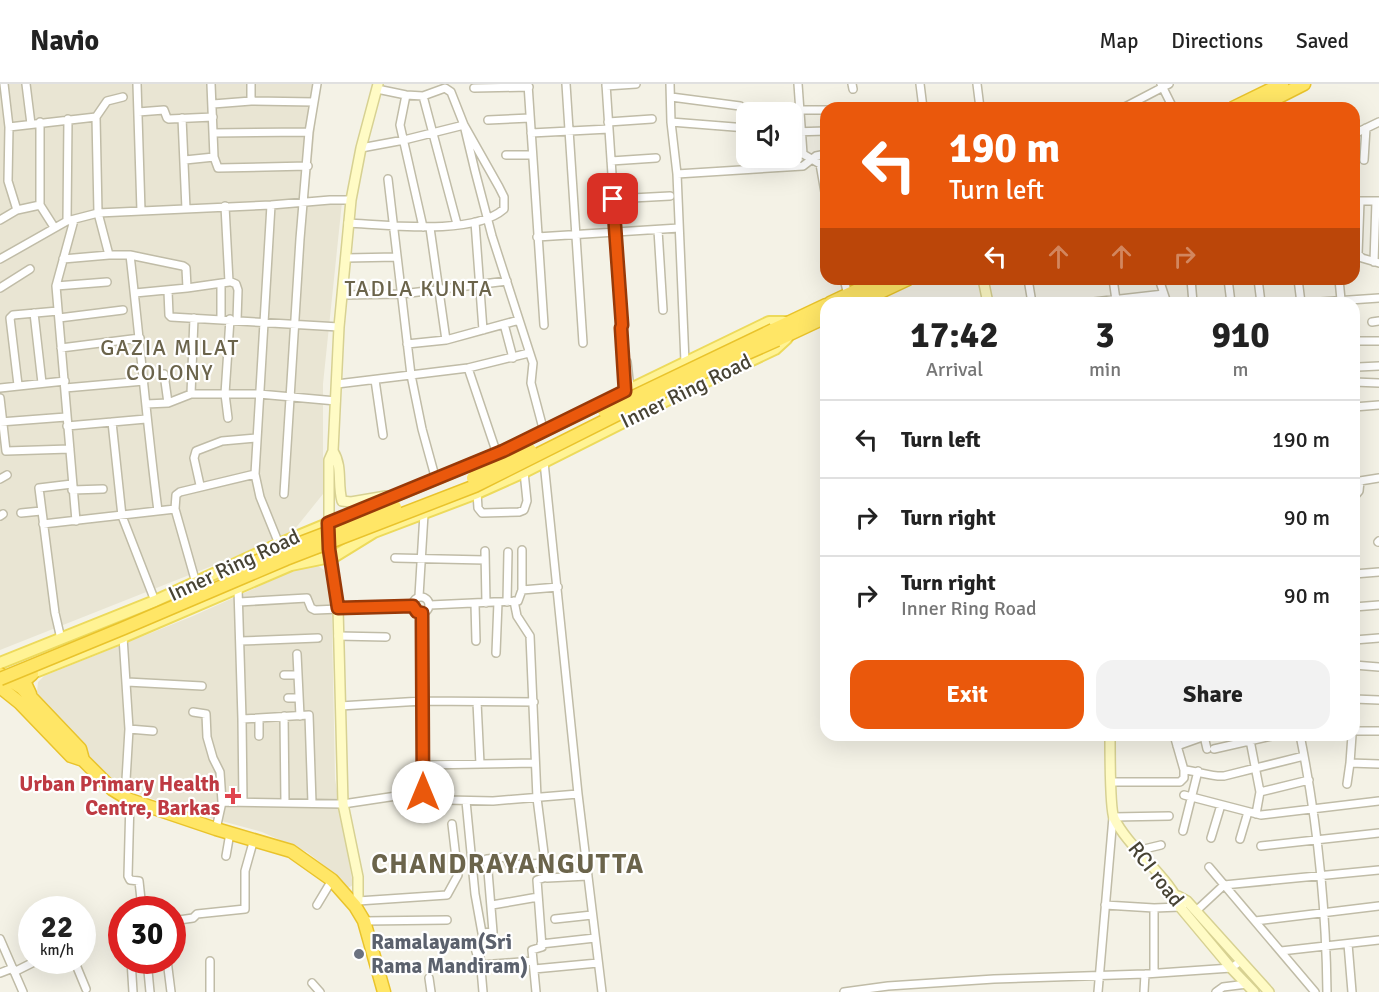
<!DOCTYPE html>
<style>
body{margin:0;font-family:Signika,sans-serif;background:#f2f2f2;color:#222;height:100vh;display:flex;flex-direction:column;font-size:22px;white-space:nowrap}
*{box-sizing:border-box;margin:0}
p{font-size:20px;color:#767676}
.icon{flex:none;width:33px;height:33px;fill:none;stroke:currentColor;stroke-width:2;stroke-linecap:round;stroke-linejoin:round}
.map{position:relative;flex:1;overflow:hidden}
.drawer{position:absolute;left:820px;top:213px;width:540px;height:444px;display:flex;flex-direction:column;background:#fff;border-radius:18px;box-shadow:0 6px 24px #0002}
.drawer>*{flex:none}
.hud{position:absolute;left:820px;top:18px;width:540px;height:183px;border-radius:18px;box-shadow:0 6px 24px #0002;background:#ea580c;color:#fff;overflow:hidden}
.tools{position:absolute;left:736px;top:18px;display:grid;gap:12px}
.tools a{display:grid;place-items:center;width:66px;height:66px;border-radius:12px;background:#fff;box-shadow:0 6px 24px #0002;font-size:30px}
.speed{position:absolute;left:18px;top:812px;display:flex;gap:12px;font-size:30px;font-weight:700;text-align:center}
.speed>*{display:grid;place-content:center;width:78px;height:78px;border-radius:50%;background:#fff;box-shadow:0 6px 24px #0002;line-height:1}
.speed small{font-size:15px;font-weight:400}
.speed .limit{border:9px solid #d22;background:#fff;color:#111}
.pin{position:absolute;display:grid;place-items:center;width:51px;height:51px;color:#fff;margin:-26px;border-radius:12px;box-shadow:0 3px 9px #0006}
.me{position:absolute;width:66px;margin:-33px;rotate:0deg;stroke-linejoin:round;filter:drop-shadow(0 0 4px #0008)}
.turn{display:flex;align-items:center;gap:21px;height:126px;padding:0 30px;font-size:27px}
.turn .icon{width:78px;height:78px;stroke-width:2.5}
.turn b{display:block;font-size:42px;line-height:51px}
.lanes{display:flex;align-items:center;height:57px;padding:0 30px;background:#0003;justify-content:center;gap:30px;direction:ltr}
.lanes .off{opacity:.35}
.eta{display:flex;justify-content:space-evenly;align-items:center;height:102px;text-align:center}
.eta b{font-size:36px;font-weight:700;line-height:42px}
.action{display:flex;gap:12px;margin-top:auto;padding:12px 30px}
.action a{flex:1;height:69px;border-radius:18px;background:#ea580c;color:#fff;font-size:24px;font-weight:700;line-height:69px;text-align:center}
.action a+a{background:#f2f2f2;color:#222}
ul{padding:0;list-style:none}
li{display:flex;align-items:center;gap:18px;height:78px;padding:0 30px;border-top:2px solid #e0e0e0}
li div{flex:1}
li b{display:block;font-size:22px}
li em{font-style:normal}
header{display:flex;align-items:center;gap:36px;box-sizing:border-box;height:84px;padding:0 30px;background:#fff;border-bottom:2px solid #e0e0e0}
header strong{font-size:28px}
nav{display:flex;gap:33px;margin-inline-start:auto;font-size:21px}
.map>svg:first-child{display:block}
</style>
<header>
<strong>Navio</strong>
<nav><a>Map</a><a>Directions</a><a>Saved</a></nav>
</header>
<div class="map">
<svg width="1379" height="908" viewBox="0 0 1379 908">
<rect width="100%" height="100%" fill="#f4f2e6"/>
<path fill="#e9e5d3" d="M0,0H319L308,117L342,118L323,300V410L290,451L0,566Z
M314,479L331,491L335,695L353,801L348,804L332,788L307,768L262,748L203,732L144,712L113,696L76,662L42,621L37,608L38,598L44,592L193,532L273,496L302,481Z"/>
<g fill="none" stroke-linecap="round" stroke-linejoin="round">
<g stroke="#c0bca7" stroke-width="10">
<path id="street" d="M4,0L9,43L8,97L17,126
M26,0L31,40
M137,0L141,127
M211,0L214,73L218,84L308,82
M528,0L544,241
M566,0L583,259
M606,0L622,241L621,244L625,307
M670,0L671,38L677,90L685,278
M798,0L803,70L820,80L826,114
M852,0L853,5
M920,0L923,24
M977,0L980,24
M1161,0L1173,24
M606,2L636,0
M474,4L529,3
M377,5L406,11L423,12
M406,11L400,41L423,143
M671,13L740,22
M251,17V0
M213,20L251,17L314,18
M1123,24L1169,0
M800,26H826
M138,28L164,26L167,34L169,35L213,33
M96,33L98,129L271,121L330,116H351
M182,34L186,125
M68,35L67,137L98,129L109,171H130L183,182L186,184L187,204
M488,36L530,34
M40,38V121L54,143
M608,38L652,35
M671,38L747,44
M9,43L96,33L107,17L123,13
M792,48L826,47
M213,49L309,48
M531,49L609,45
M1354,50L1379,38
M361,64L404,56L464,41L475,87L492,152L533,279L531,299L544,348
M506,71H532
M185,76L214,73
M1364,76L1366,44
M611,77L656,74
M677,90L803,82L816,72L826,70
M388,95L411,291L422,345L436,396
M613,115L670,112
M1354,117H1379
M1360,117L1358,170L1362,174L1379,179
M271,121L255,390L260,413L279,460
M0,136L17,126L40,121
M74,136L56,202L76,437
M475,138L483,246
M348,139C388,141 473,152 504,125V113L499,103L464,41L451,8L445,4L423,12L457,140
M430,144L446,256
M658,146L663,226
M537,153L679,144
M130,171C140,257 147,342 158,427
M346,174L397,173
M0,175L67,137
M63,175L109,171
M1374,178L1376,117
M844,195L850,219
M1028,195L1032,219
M1113,195L1116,216
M1159,195L1167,219
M1191,195L1193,219
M1228,195L1231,219
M1258,195L1261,219
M1298,195L1301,219
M1339,195L1341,216
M229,197L236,200L238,206L237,236
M221,200V234
M56,202L107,198
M0,204L30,185
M168,207L169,231L171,233L339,243
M135,209L187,204L229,198L225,122
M343,211L402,210L507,197
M1085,219L1164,210
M1306,219L1379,214
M34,229L42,299
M59,234L123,226
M1372,238L1379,237
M504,240L513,274
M1354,257H1379
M407,260L446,256L519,236
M61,264L140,254
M627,278L630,305
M1358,283L1379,282
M468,284L497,370
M164,290L168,319
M375,296L383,351
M1354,298L1379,299
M337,300L468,284L529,269
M18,301L10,234L13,231L58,227
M0,304L65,297
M65,304L144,297
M191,310L194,234
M0,314L6,367L70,365
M146,320L168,319L191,310H259L336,317
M1354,323L1379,321
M228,334L225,310L230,235
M0,338L66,333
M112,338L122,432L155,517
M67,342L146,335
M544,378L578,710L602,908
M0,395L7,391
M200,401L194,374L196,367L222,357L257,354
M72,406L103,405
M477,409L478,424L482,429L519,428L524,426L527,417L524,388
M284,410L300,155L309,48L317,0
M1354,413L1359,407L1360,397L1379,394
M175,425L196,499
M21,429L41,427
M0,432L3,430
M43,440L175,425L176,411L180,408L255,390
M1378,458L1379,457
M485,467L486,519
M395,474L485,476
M1354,490L1379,488
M238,505L242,635L243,718
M522,506V466
M419,512L424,430
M413 521a8 8 0 1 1 16 0a8 8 0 1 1-16 0Z
M514,517L517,532L530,552L537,714L547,793L537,796L542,863L532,866L536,908
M239,518L307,514L311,524L315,526L413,522
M507,518L508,468
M475,520L476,557
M430,521L518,517L522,506L558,503
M1354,523L1379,521
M422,529L423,708
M338,552L386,553
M123,553L129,645L125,713
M61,555L55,529L39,404L72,400
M1354,556L1379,554
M240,557L318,554
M496,569L498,518
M297,570L300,632
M1354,581L1379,583
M284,591H298
M127,598L202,602
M288,614H299
M1354,615L1379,616
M477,618L480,680
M340,622L422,617L534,618
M193,628L206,630L207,653L213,674L220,688L222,718
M284,632L285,719
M259,634V652
M242,635L309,631L312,719
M129,645L153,647
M1354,647H1379
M1174,651L1184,686
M1249,651L1260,708
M1300,651C1317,735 1326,823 1327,908
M1204,652L1207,665
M1177,662L1208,651
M1214,665L1276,651
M1350,679L1352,651
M423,681L535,679
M1112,698H1180L1184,694V686C1198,687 1211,693 1224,692L1304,672
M1347,700L1350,679L1379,680
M1184,711L1261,731L1379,717
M130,716L128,792L130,796L139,797L142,825
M466,717L475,810L482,849L493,848L487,775L506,773L510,781L546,779
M1256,730L1260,708L1309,696
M216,745L222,718L343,720L423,708L447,716L493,717L578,710
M1183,747L1198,687
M1211,754L1221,721
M1240,755L1248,728
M1261,762L1379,749
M1136,767L1161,761
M226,772L230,749
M1209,783L1315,908
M547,794L588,792
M358,817L447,811L458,791L452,740
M317,821L332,796
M492,821L538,813
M1105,821L1154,824L1180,823L1183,821
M1154,824V889
M1196,827L1224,801L1379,786
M555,835L592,831
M172,837L193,834L197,830L245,825V787L254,755
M364,837L447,836
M1255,837L1379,822
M0,855L23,908
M541,860L595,854
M1348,860L1352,908
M475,864L477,871L480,873L483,908
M1281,867L1379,856
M74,876L86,905
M131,876L133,908
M147,876L150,908
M167,876L171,908
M481,881L533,877
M534,885L598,879
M14,888L38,876
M0,889L13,884
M429,894L431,908
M312,899L320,908
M210,908V877
M844,908L888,902L994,895L1145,890L1231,884L1241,877
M1098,908L1113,733L1169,732
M1144,908L1145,890
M1216,908L1223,903L1247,900"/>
</g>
<g stroke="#d7d192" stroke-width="12">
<path id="secondary" d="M983,195L988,219
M333,367C343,383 337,399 342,417L351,418L386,412
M1110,651C1110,666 1110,725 1114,734C1128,764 1173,796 1180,823L1231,884L1254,908
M1178,812L1187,817L1269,908
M355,822L358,817V793L343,720L338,524L329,460V376L333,367L339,243L351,116L361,64L378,0"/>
</g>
<g stroke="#edda5b" stroke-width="14">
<path id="primary" d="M0,579L155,517L279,460L503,367L769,238H789
M25,592L123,553L291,481L335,472L374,448L477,409L524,388L675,312L775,265L787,254"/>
</g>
<g stroke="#e9c32b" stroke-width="15">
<path id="highway" d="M1233,24L1282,0
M1257,24L1304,0
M830,219L881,195
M857,219L908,195
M773,246L826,221
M777,256L826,233
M0,590L22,604L80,665L83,676
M0,603L20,619L71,672L83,676L112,705L130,716L216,745L291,767L332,796L355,822L364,837L384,908
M30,610L24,597L32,590"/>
</g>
<use href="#street" stroke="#fff" stroke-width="7"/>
<use href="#secondary" stroke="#fffbc5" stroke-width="9"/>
<use href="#primary" stroke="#fff394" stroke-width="10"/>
<use href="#highway" stroke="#ffe666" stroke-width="12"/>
<g stroke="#e9c32b" stroke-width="15" stroke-linecap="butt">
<path id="highway-bridge" d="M604,327L773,246
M473,394L530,366
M225,492L282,466L395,423
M0,595L124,544L286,475L475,402L686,296L777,256"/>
</g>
<use href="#highway-bridge" stroke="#ffe666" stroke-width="12"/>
</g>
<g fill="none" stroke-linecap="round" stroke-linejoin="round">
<g stroke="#983908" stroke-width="15">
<path id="route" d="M423,708L422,529L417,528L413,522L338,524L329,465L328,439L503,367L625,307L621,244L622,241L613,115"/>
</g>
<use href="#route" stroke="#ea580c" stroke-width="10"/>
</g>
<path fill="#e0444e" stroke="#fff" stroke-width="2" d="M230 703h6v6h6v6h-6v6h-6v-6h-6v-6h6z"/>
<circle fill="#6b7280" stroke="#fff" stroke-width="2" cx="359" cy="870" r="6"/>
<g text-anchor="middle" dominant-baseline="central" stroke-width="4.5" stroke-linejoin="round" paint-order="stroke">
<g font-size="21" fill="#474334" stroke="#fff">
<text transform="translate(686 307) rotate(-26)">Inner Ring Road</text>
<text transform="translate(234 481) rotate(-25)">Inner Ring Road</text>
<text transform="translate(1156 790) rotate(52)">RCI road</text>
</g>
<g font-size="21" font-weight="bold" fill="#be3a42" stroke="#fff" text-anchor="end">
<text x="220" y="700">Urban Primary Health<tspan x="220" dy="24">Centre, Barkas</tspan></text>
</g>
<g font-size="21" font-weight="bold" fill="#5b616d" stroke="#fff" text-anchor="start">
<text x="371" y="858">Ramalayam(Sri<tspan x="371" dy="24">Rama Mandiram)</tspan></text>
</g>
<g font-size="22" letter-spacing="1.5" fill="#6b644b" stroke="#fff">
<text x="419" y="204">TADLA KUNTA</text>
<text x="170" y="263">GAZIA MILAT<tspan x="170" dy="25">COLONY</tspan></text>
</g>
<g font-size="27" font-weight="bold" letter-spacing="1.5" fill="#6b644b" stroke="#fff">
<text x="508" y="780">CHANDRAYANGUTTA</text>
</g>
</g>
</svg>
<div class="tools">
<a><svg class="icon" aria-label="sound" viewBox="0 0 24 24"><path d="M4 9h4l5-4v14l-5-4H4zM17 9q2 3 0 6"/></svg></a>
</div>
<div class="speed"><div>22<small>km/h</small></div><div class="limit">30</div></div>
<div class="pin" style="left:613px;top:115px;background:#d93025"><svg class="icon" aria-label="arrive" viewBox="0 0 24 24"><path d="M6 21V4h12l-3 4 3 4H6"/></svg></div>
<svg class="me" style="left:423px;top:708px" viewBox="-20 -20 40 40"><circle r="19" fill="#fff"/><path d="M0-13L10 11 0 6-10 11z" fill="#ea580c"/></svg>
<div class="hud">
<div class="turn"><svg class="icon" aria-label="left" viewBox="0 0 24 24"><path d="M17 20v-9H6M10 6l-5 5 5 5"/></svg><div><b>190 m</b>Turn left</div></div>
<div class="lanes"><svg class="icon" aria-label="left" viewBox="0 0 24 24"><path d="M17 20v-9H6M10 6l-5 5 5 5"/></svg><svg class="icon off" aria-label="ahead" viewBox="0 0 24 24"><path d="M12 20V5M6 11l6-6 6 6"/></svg><svg class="icon off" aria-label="ahead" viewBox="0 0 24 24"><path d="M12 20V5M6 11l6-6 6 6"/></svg><svg class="icon off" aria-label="right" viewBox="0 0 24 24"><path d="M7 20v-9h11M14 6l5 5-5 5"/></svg></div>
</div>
<section class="drawer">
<div class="eta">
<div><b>17:42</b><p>Arrival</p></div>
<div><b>3</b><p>min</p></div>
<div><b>910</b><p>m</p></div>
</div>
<ul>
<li><svg class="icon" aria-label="left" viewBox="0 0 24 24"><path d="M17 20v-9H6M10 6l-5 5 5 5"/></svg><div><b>Turn left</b></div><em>190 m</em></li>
<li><svg class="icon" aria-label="right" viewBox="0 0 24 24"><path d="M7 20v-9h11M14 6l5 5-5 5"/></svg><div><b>Turn right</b></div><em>90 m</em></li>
<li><svg class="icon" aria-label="right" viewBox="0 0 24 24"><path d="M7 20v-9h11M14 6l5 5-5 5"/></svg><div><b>Turn right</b><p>Inner Ring Road</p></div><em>90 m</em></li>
</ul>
<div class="action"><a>Exit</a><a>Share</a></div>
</section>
</div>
